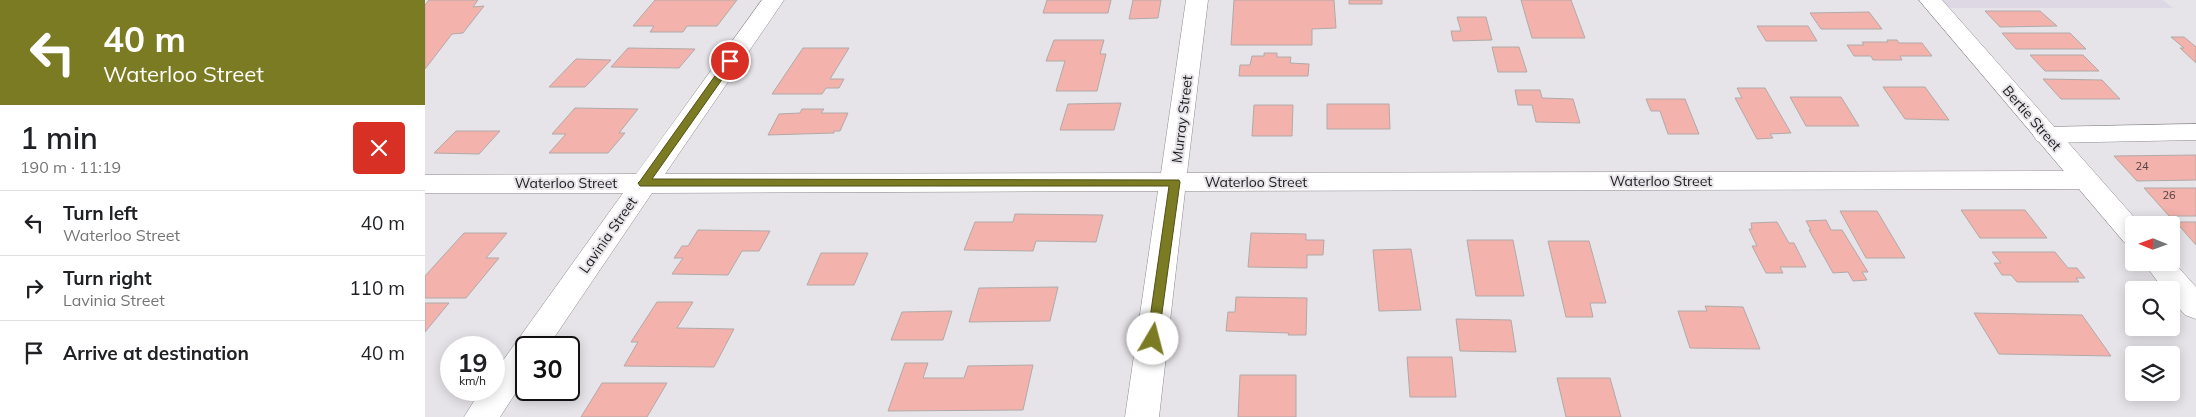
<!DOCTYPE html>
<meta charset="utf-8">
<style>
body{margin:0;font-family:Mulish,sans-serif;background:#f2f2f2;color:#202124;height:100vh;display:flex;flex-direction:column;font-size:19px;white-space:nowrap}
*{box-sizing:border-box;margin:0}
p{font-size:16px;color:#757577}
.icon{flex:none;width:28px;height:28px;fill:none;stroke:currentColor;stroke-width:2;stroke-linecap:round;stroke-linejoin:round}
.map{position:relative;flex:1;overflow:hidden}
.details{display:flex;flex-direction:column;background:#fff;width:425px}
.details>*{flex:none}
.top-card{background:#7b7b23;color:#fff;overflow:hidden}
.needle{width:32px;rotate:271deg}
.fabs{position:absolute;left:1700px;top:216px;display:grid;gap:10px}
.fabs a{display:grid;place-items:center;width:55px;height:55px;border-radius:5px;background:#fff;box-shadow:0 2px 12px #0003;font-size:25px}
.speed{position:absolute;left:15px;top:336px;display:flex;gap:10px;font-size:25px;font-weight:700;text-align:center}
.speed>*{display:grid;place-content:center;width:65px;height:65px;border-radius:50%;background:#fff;box-shadow:0 2px 12px #0003;line-height:1}
.speed small{font-size:12px;font-weight:400}
.speed .limit{border:2px solid #111;border-radius:8px;background:#fff;color:#111}
.pin{position:absolute;display:grid;place-items:center;width:42px;height:42px;color:#fff;margin:-21px;border:2px solid #fff;border-radius:50%;box-shadow:0 1px 5px #0007}
.me{position:absolute;width:55px;margin:-28px;rotate:8deg;stroke-linejoin:round;filter:drop-shadow(0 0 4px #0008)}
.turn{display:flex;align-items:center;gap:18px;height:105px;padding:0 20px;font-size:22px}
.turn .icon{width:65px;height:65px;stroke-width:2.5}
.turn b{display:block;font-size:35px;line-height:42px}
.round{display:grid;place-items:center;flex:none;width:52px;height:52px;border-radius:5px;background:#f2f2f2}
.overview{display:flex;align-items:center;justify-content:space-between;height:85px;padding:0 20px}
h1{font-size:30px;font-weight:600;line-height:38px}
ul{padding:0;list-style:none}
li{display:flex;align-items:center;gap:15px;height:65px;padding:0 20px;border-top:1px solid #e0e0e0}
li div{flex:1}
li b{display:block;font-size:19px}
li em{font-style:normal}
main{display:flex;flex:1;min-height:0}
.map>svg:first-child{display:block}
</style>
<main>
<section class="details">
<div class="top-card">
<div class="turn"><svg class="icon" aria-label="left" viewBox="0 0 24 24"><path d="M17 20v-9H6M10 6l-5 5 5 5"/></svg><div><b>40 m</b>Waterloo Street</div></div>
</div>
<div class="overview"><div><h1>1 min</h1><p>190 m · 11:19</p></div><a class="round" style="background:#d93025;color:#fff"><svg class="icon" aria-label="close" viewBox="0 0 24 24"><path d="M6 6l12 12M18 6L6 18"/></svg></a></div>
<ul>
<li><svg class="icon" aria-label="left" viewBox="0 0 24 24"><path d="M17 20v-9H6M10 6l-5 5 5 5"/></svg><div><b>Turn left</b><p>Waterloo Street</p></div><em>40 m</em></li>
<li><svg class="icon" aria-label="right" viewBox="0 0 24 24"><path d="M7 20v-9h11M14 6l5 5-5 5"/></svg><div><b>Turn right</b><p>Lavinia Street</p></div><em>110 m</em></li>
<li><svg class="icon" aria-label="arrive" viewBox="0 0 24 24"><path d="M6 21V4h12l-3 4 3 4H6"/></svg><div><b>Arrive at destination</b></div><em>40 m</em></li>
</ul>
</section>
<div class="map">
<svg width="1771" height="417" viewBox="0 0 1771 417">
<rect width="100%" height="100%" fill="#e7e4e9"/>
<path fill="#ded8e4" d="M1505,0H1738L1748,8H1512Z"/>
<path fill="#f3b2ab" stroke="#b0aaa9" d="M4,0H53L48,7L59,6L38,33L27,34L0,69V5Z
M230,0H312L292,26H262L258,32H225L229,26H208Z
M622,0H686L683,13H618Z
M708,0H736L733,18L704,19Z
M809,0H909L911,28L887,29V45H806Z
M924,0H957V4H924Z
M1096,0H1146L1160,38H1107Z
M1560,11H1615L1632,26L1575,27Z
M1444,12L1457,29H1396L1385,13Z
M1032,17H1061L1067,40L1028,41L1026,31H1036Z
M1332,26H1383L1392,41H1341Z
M1577,33H1645L1661,49H1591Z
M1746,37H1759L1771,47V63L1755,48H1759Z
M629,40H679L675,54H681L672,91H631L640,61H621Z
M1462,40H1472L1474,43H1497L1507,56H1475L1477,60H1448L1446,56H1429L1422,45H1439L1437,42H1463Z
M1067,47H1094L1102,72H1073Z
M203,48L270,49L254,68L186,67Z
M378,48H424L405,79H419L414,88H401L397,94H347Z
M839,53H852V57H866L865,63L884,64L883,76H814L815,65H825L827,56H839Z
M1605,55H1658L1674,71H1620Z
M151,59L186,60L160,87H124Z
M1618,79L1677,80L1695,99H1636Z
M1458,87H1500L1524,120L1480,119Z
M1312,88H1340L1366,133L1345,134L1348,138L1332,139L1310,98H1317Z
M1090,90H1115L1117,98L1148,99L1155,123L1111,122L1107,105H1093Z
M1365,97H1416L1434,126H1381Z
M1221,99H1260L1274,134H1243L1235,111H1226Z
M696,103L689,130H635L643,104Z
M902,104H964L965,129H902Z
M829,105H868L867,136H827Z
M150,108L213,109L194,133H200L183,153H124L141,134H127Z
M377,109H399L396,113H423L415,131H409V133L343,135L354,114L375,113Z
M31,131H75L54,154L9,153Z
M1771,155V180L1712,181L1689,156Z
M1719,188H1771V216H1744Z
M1536,210H1600L1622,238H1555Z
M1415,211H1452L1480,258H1441Z
M590,214L678,215L671,242L611,241L608,251L539,250L550,222H588Z
M1401,220L1406,230H1417L1443,272H1437L1442,280L1428,281L1423,272L1408,273L1384,230H1386L1381,221Z
M1352,222L1364,243H1369L1381,267H1355L1358,273H1341L1327,246H1332L1324,229H1327L1326,223Z
M1751,222H1771V245Z
M273,230L345,231L334,251H317L303,275L247,274L258,258H249L257,246H263Z
M39,233H82L61,258H74L41,298H0V276Z
M826,233L881,234V240H899L898,255H882V268L823,267Z
M1042,240H1088L1099,296H1051Z
M1123,241H1164L1181,303H1165L1168,317H1141Z
M986,249L996,310L954,311L948,250Z
M1567,252H1630L1643,268H1652L1660,278H1651L1654,282H1592L1586,275H1577L1569,263H1576Z
M396,253H443L429,285H382Z
M633,287L625,321L544,322L554,288Z
M811,297L882,298L881,335H863L864,333L801,331L803,312H810Z
M232,302H268L252,328L309,329L289,367L199,366L213,342H206Z
M0,303H24L0,332Z
M1280,306L1318,307L1335,349L1265,348L1253,311H1282Z
M527,311L518,340H466L477,312Z
M1549,313L1657,315L1686,356L1574,354Z
M1031,319L1086,320L1091,352L1035,351Z
M982,357H1027L1031,397H985Z
M480,363H503L498,378H539L543,366L608,365L598,410L463,411Z
M815,375H871V417H813Z
M1132,378H1185L1196,417H1141Z
M177,383H242L222,417H156Z"/>
<g fill="none" stroke-linecap="round" stroke-linejoin="round">
<g stroke="#8d8b8f" stroke-width="1">
<path id="minor" d="M337,0H359L240,174L736,173L761,0H783L762,173L1661,171L1670,174L1674,180L1670,186L1661,189L760,191L734,417H700L733,191L227,193L122,348H101V377L75,417H39L56,390H69V373L198,193H0V175L211,174Z
M1771,124V140L1621,143L1612,141L1608,135L1612,129L1621,127Z"/>
</g>
<g stroke="#8d8b8f" stroke-width="1">
<path id="tertiary" d="M1494,0H1517L1716,225H1709V245L1699,242Z
M1746,259L1771,287V319L1760,315L1746,299V290H1739L1718,262H1746Z"/>
</g>
<use href="#minor" fill="#fff" fill-rule="evenodd"/>
<use href="#tertiary" fill="#fff" fill-rule="evenodd"/>
</g>
<path fill="#7b7b23" stroke="#505017" d="M305,58L310,61L227,179L754,180L755,182L733,342H724L722,339L744,186H215L213,183L215,181L302,59Z"/>
<g text-anchor="middle" dominant-baseline="central" stroke-width="4" stroke-linejoin="round" paint-order="stroke">
<g font-size="11" fill="#524140">
<text x="1717" y="166">24</text>
<text x="1744" y="195">26</text>
</g>
<g font-size="14" fill="#1c1b1d" stroke="#e7e4e9">
<text transform="translate(1607 118) rotate(49)">Bertie Street</text>
<text transform="translate(757 119) rotate(-83)">Murray Street</text>
<text x="1236" y="181">Waterloo Street</text>
<text x="831" y="182">Waterloo Street</text>
<text x="141" y="183">Waterloo Street</text>
<text transform="translate(183 235) rotate(-55)">Lavinia Street</text>
</g>
</g>
</svg>
<div class="fabs">
<a><svg class="needle" viewBox="-14 -14 28 28"><path d="M0-13l5 13h-10z" fill="#e53935"/><path d="M0 13l5-13h-10z" fill="#757577"/></svg></a>
<a><svg class="icon" aria-label="search" viewBox="0 0 24 24"><circle cx="10" cy="10" r="6"/><path d="M15 15l6 6"/></svg></a>
<a><svg class="icon" aria-label="layers" viewBox="0 0 24 24"><path d="M12 4l9 5-9 5-9-5zM3 14l9 5 9-5"/></svg></a>
</div>
<div class="speed"><div>19<small>km/h</small></div><div class="limit">30</div></div>
<div class="pin" style="left:305px;top:61px;background:#d93025"><svg class="icon" aria-label="arrive" viewBox="0 0 24 24"><path d="M6 21V4h12l-3 4 3 4H6"/></svg></div>
<svg class="me" style="left:728px;top:339px" viewBox="-20 -20 40 40"><circle r="19" fill="#fff"/><path d="M0-13L10 11 0 6-10 11z" fill="#7b7b23"/></svg>
</div>
</main>
